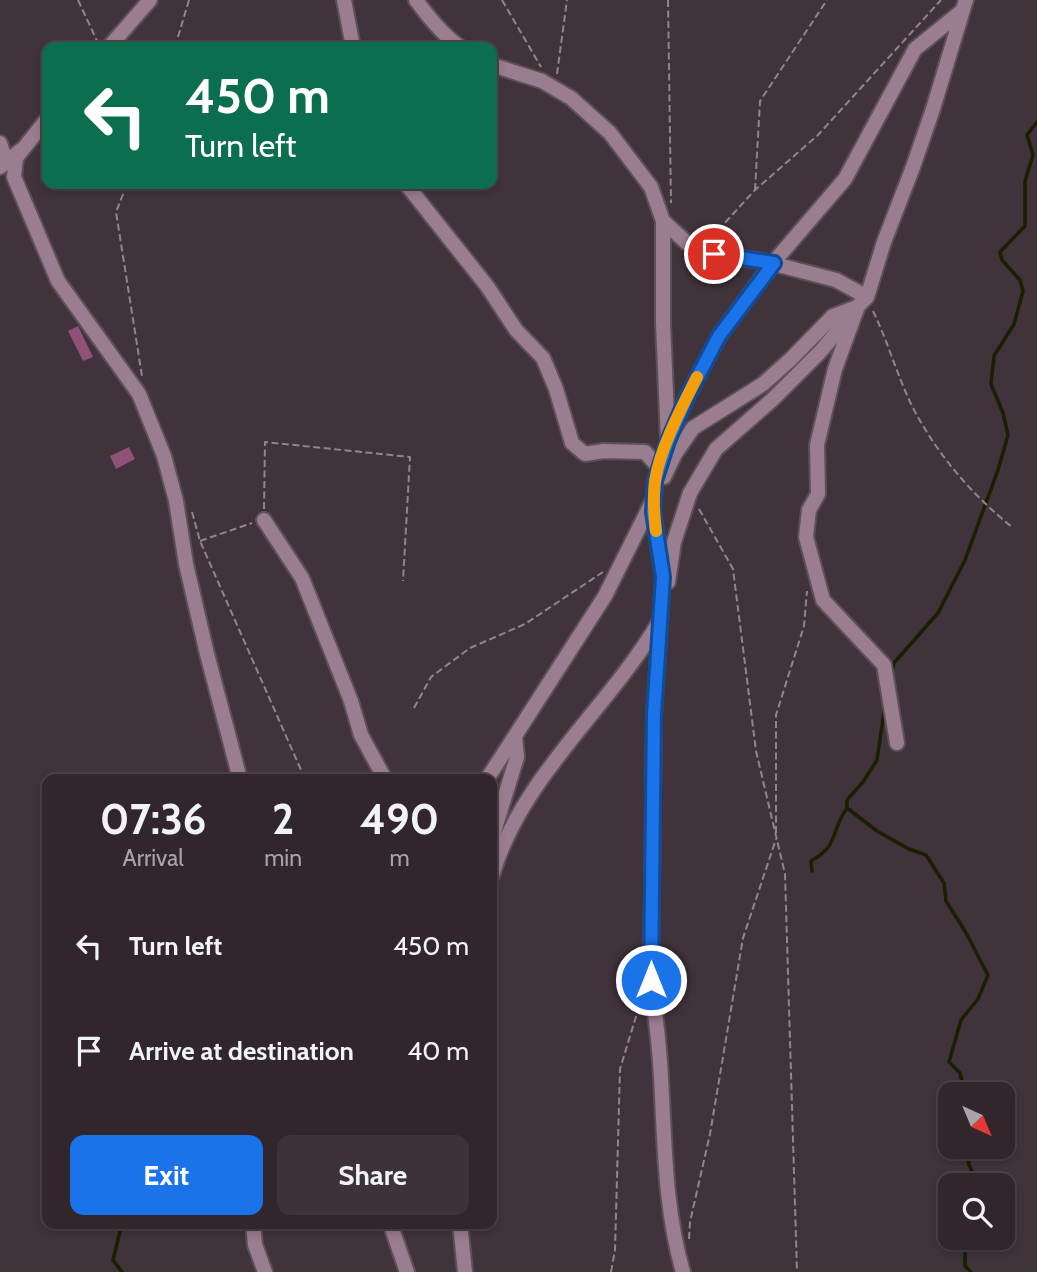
<!DOCTYPE html>
<style>
body{margin:0;font-family:Cabin,sans-serif;background:#3d3238;color:#f1f3f6;height:100vh;display:flex;flex-direction:column;font-size:26px;white-space:nowrap}
*{box-sizing:border-box;margin:0}
p{font-size:23px;color:#a8a5a9}
.icon{flex:none;width:38px;height:38px;fill:none;stroke:currentColor;stroke-width:2;stroke-linecap:round;stroke-linejoin:round}
.map{position:relative;flex:1;overflow:hidden}
.panel{position:absolute;left:42px;top:774px;width:455px;height:455px;display:flex;flex-direction:column;background:#31262c;border-radius:14px;box-shadow:0 4px 10px #0003,0 0 0 2px #4c4348}
.panel>*{flex:none}
.top-card{position:absolute;left:42px;top:42px;width:455px;height:147px;border-radius:14px;box-shadow:0 4px 10px #0003,0 0 0 2px #4c4348;background:#0b6e4f;color:#fff;overflow:hidden}
.needle{width:46px;rotate:136deg}
.controls{position:absolute;left:938px;top:1082px;display:grid;gap:14px}
.controls a{display:grid;place-items:center;width:77px;height:77px;border-radius:14px;background:#31262c;box-shadow:0 4px 10px #0003,0 0 0 2px #4c4348;font-size:35px}
.pin{position:absolute;display:grid;place-items:center;width:60px;height:60px;color:#fff;margin:-30px;border:4px solid #fff;border-radius:50%;box-shadow:0 2px 7px #0007}
.me{position:absolute;width:77px;margin:-38px;rotate:0deg;stroke-linejoin:round;filter:drop-shadow(0 0 5px #0008)}
.turn{display:flex;align-items:center;gap:24px;height:147px;padding:0 28px;font-size:32px}
.turn .icon{width:91px;height:91px;stroke-width:2.5}
.turn b{display:block;font-size:49px;line-height:60px}
.eta{display:flex;justify-content:space-evenly;align-items:center;height:119px;text-align:center}
.eta b{font-size:42px;font-weight:700;line-height:49px}
.primary-button{display:flex;gap:14px;margin-top:auto;padding:14px 28px}
.primary-button a{flex:1;height:80px;border-radius:14px;background:#1a73e8;color:#fff;font-size:28px;font-weight:700;line-height:80px;text-align:center}
.primary-button a+a{background:#3d3238;color:#f1f3f6}
ul{padding:0;list-style:none}
li{display:flex;align-items:center;gap:21px;height:105px;padding:0 28px}
li div{flex:1}
li b{display:block;font-size:26px}
li em{font-style:normal}
.map>svg:first-child{display:block}
</style>
<div class="map">
<svg width="1037" height="1272" viewBox="0 0 1037 1272">
<rect width="100%" height="100%" fill="#41333b"/>
<g fill="none" stroke-linecap="round" stroke-linejoin="round">
<path stroke="#191f00" stroke-width="3.5" d="M891,674L894,663L938,613L965,560L998,470L1008,435L1003,413L991,384L994,356L1014,324L1023,291L1020,280L1002,260L1000,252L1025,226V181L1033,155L1027,135L1037,122
M885,705L877,760L863,782L847,800V808L877,831L909,849L926,855L944,883L946,901L965,931L988,975L978,999L961,1020L949,1062L960,1073L962,1081L955,1094
M812,871L811,861C840,845 830,831 847,808
M966,1146L969,1165L978,1185
M122,1223L113,1260L122,1272
M971,1237L965,1253V1266L971,1272"/>
</g>
<path fill="#8f5178" d="M78,326L93,357L83,361L68,331Z
M129,447L135,459L116,469L110,456Z"/>
<g fill="none" stroke-linecap="round" stroke-linejoin="round">
<g stroke="#5d5057" stroke-width="18">
<path id="minor" d="M344,0L353,47
M416,0C429,18 443,35 460,47
M109,47L150,0
M492,65L542,81L571,98L610,133L651,187L663,221L687,243L714,254L763,261L836,280L867,297
M47,119L16,158L14,177L58,281L139,394L164,456L176,501L186,564L207,654L240,779
M0,143L6,162L0,151
M0,167L21,150
M406,184L487,286L516,330L543,358L556,389L572,443L585,454L603,451L645,452L659,468
M663,221V323L668,441L655,481L653,512L663,577L654,715L651,965C652,998 658,1029 660,1062C665,1133 663,1203 683,1272
M671,434L687,397L719,336L773,263L845,179L915,49L962,11
M664,477L675,454L693,428L763,384L791,359L833,316L857,307
M264,520L302,578L351,701L361,735L385,779
M668,582L674,542L690,493L716,449L773,399L819,353L851,316
M897,743L884,665L823,600L806,537L809,510L818,494L817,445L835,369L858,306L867,297L884,242L913,167L933,109L966,0
M487,779L515,736
M492,838L517,757L515,736L605,596L652,502
M492,876C521,777 608,709 659,622
M253,1223L255,1245L265,1272
M390,1223L407,1272
M460,1223L465,1272"/>
</g>
<path stroke="#91858c" stroke-width="2" stroke-dasharray="7 3.5" stroke-linecap="butt" d="M78,0L98,43
M502,0L541,67
M668,0L671,203
M175,47L189,0
M557,74L567,0
M127,184L116,212L142,376
M755,190L760,101L827,0
M711,238L754,191L818,135L941,0
M873,311C888,342 897,375 912,406C936,453 971,494 1012,527
M264,509L265,442L410,457L403,581
M699,509L733,569L756,751L785,874L797,1272
M192,512L200,541L305,779
M200,541L252,523
M414,708L431,677L470,648L525,624L603,572
M776,833V715L804,626L807,591
M689,1239L690,1222L710,1134L743,938L776,839
M611,1272L615,1250L620,1069L641,1000"/>
<use href="#minor" stroke="#9a7d8e" stroke-width="14"/>
</g>
<g fill="none" stroke-linecap="round" stroke-linejoin="round">
<g stroke="#114b97" stroke-width="18">
<path id="route" d="M651,980L654,715L663,577L653,512L655,481L668,441L687,397L719,336L774,263L714,254"/>
</g>
<use href="#route" stroke="#1a73e8" stroke-width="12"/>
<path stroke="#f59e0b" stroke-width="12" d="M656,531C654,515 653,497 655,481C660,448 682,407 697,377"/>
</g>
</svg>
<div class="controls">
<a><svg class="needle" viewBox="-14 -14 28 28"><path d="M0-13l5 13h-10z" fill="#e53935"/><path d="M0 13l5-13h-10z" fill="#a8a5a9"/></svg></a>
<a><svg class="icon" aria-label="search" viewBox="0 0 24 24"><circle cx="10" cy="10" r="6"/><path d="M15 15l6 6"/></svg></a>
</div>
<div class="pin" style="left:714px;top:254px;background:#d93025"><svg class="icon" aria-label="arrive" viewBox="0 0 24 24"><path d="M6 21V4h12l-3 4 3 4H6"/></svg></div>
<svg class="me" style="left:651px;top:980px" viewBox="-20 -20 40 40"><circle r="17" fill="#1a73e8" stroke="#fff" stroke-width="3"/><path d="M0-11L8 9 0 5-8 9z" fill="#fff"/></svg>
<div class="top-card">
<div class="turn"><svg class="icon" aria-label="left" viewBox="0 0 24 24"><path d="M17 20v-9H6M10 6l-5 5 5 5"/></svg><div><b>450 m</b>Turn left</div></div>
</div>
<section class="panel">
<div class="eta">
<div><b>07:36</b><p>Arrival</p></div>
<div><b>2</b><p>min</p></div>
<div><b>490</b><p>m</p></div>
</div>
<ul>
<li><svg class="icon" aria-label="left" viewBox="0 0 24 24"><path d="M17 20v-9H6M10 6l-5 5 5 5"/></svg><div><b>Turn left</b></div><em>450 m</em></li>
<li><svg class="icon" aria-label="arrive" viewBox="0 0 24 24"><path d="M6 21V4h12l-3 4 3 4H6"/></svg><div><b>Arrive at destination</b></div><em>40 m</em></li>
</ul>
<div class="primary-button"><a>Exit</a><a>Share</a></div>
</section>
</div>
